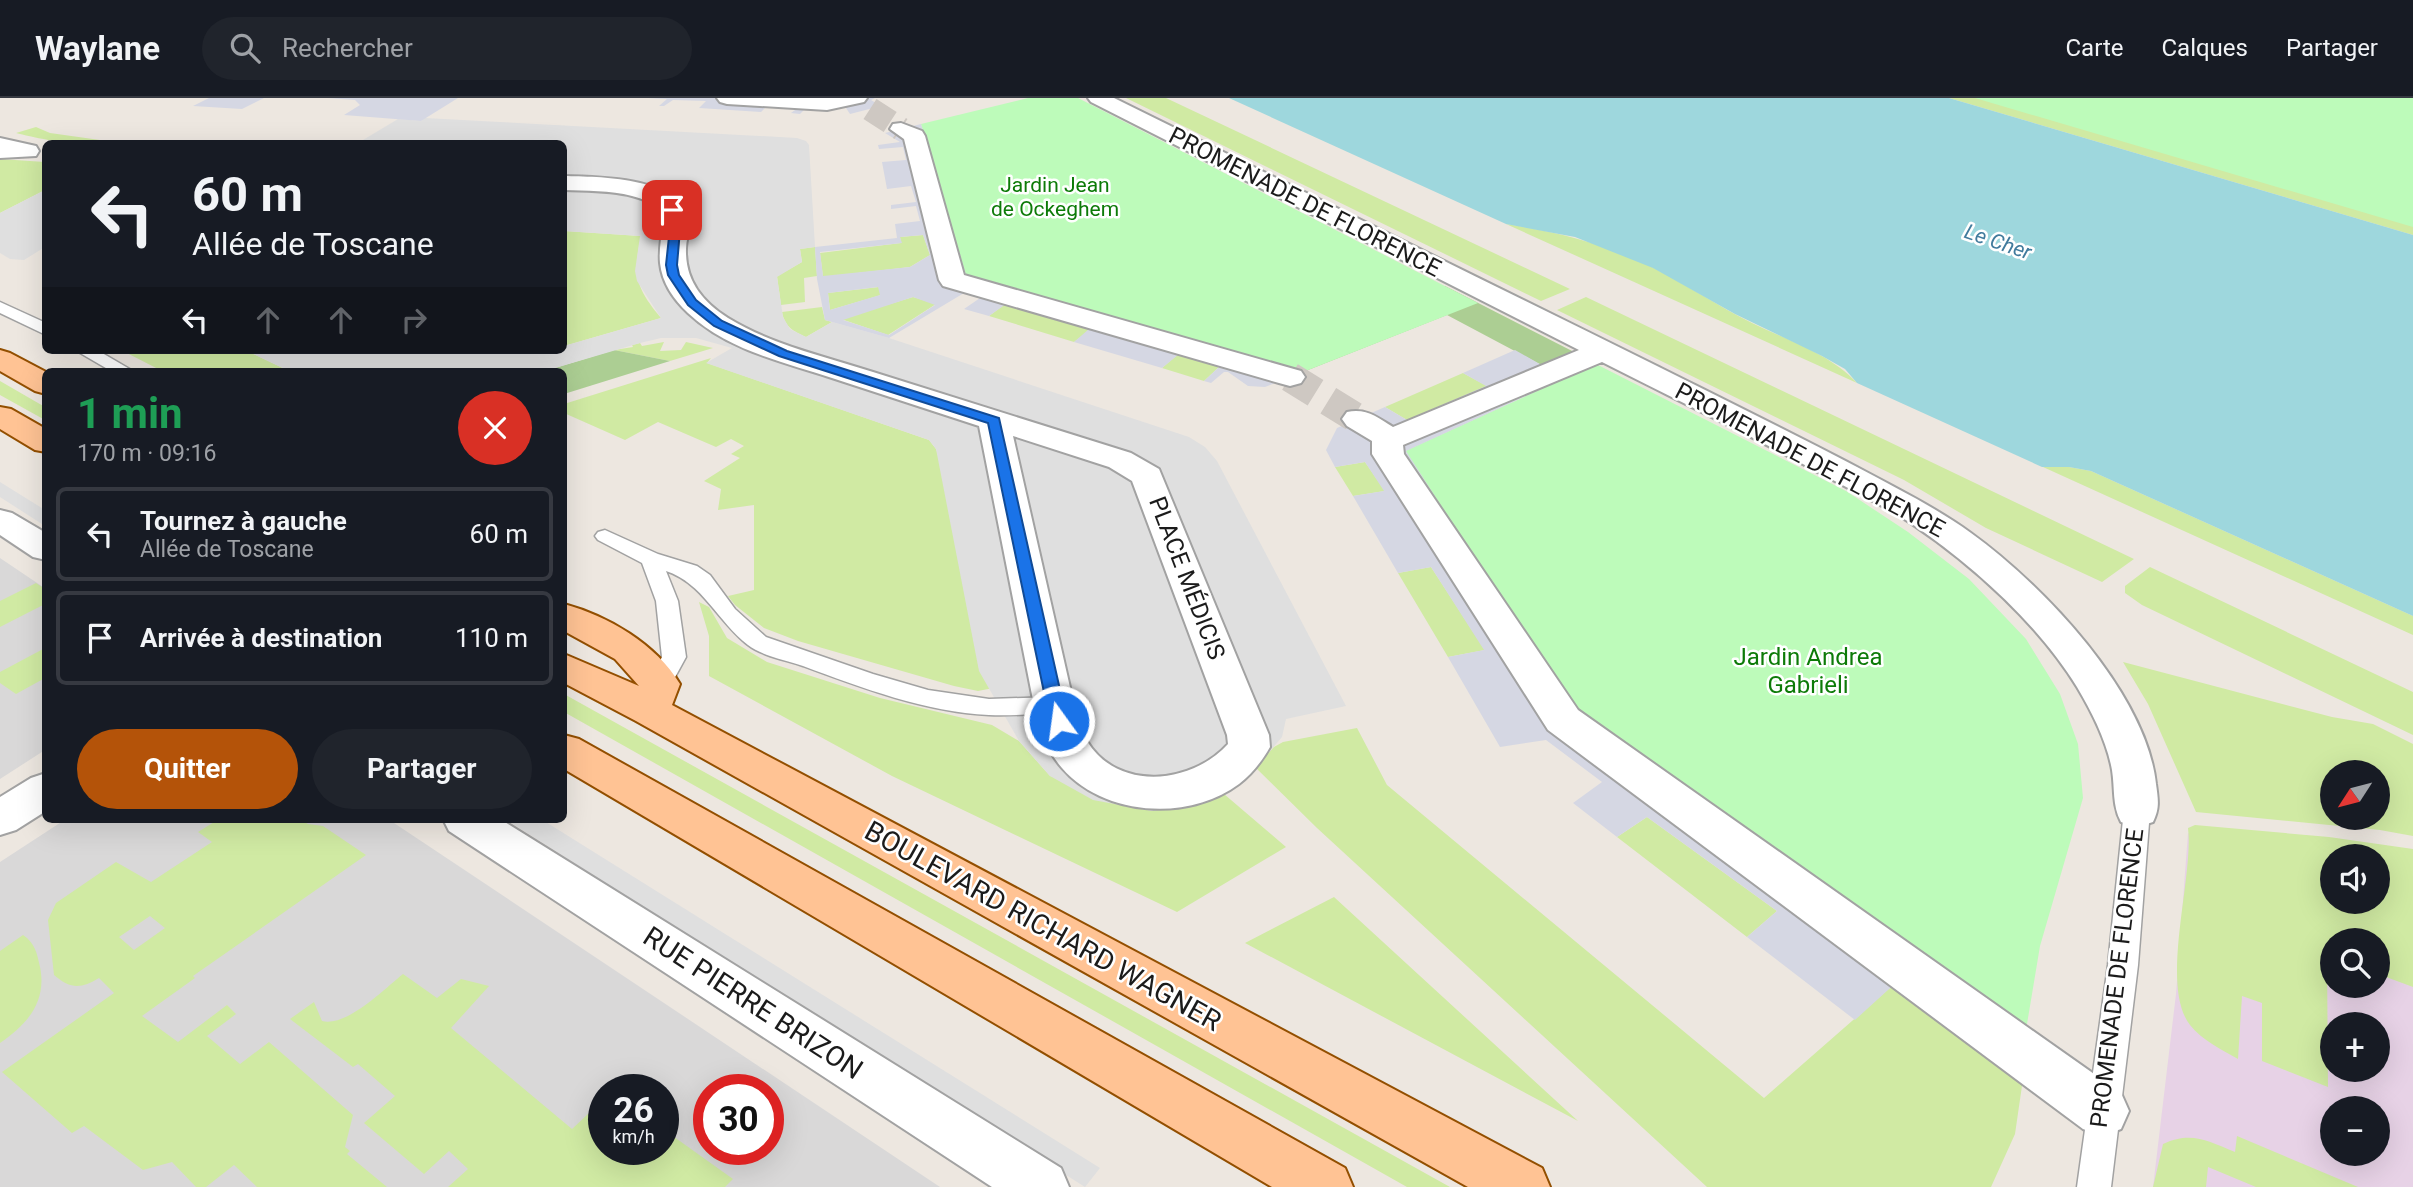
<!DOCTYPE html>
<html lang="fr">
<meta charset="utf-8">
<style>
body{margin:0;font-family:Roboto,sans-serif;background:#20242c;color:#f1f3f6;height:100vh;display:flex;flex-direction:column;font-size:26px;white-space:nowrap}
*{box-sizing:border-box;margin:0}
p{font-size:23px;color:#9ea1a6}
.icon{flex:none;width:38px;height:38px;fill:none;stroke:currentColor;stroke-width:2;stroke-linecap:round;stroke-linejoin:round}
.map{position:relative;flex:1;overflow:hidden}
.details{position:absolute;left:42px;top:270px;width:525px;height:455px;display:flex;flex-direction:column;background:#171b24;border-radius:10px;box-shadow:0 7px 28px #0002}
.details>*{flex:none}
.hud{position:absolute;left:42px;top:42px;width:525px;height:214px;border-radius:10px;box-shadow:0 7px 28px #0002;background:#171b24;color:#f1f3f6;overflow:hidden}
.needle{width:46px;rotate:234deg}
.buttons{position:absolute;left:2320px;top:662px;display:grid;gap:14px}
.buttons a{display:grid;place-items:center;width:70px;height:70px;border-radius:50%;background:#171b24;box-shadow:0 7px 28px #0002;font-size:35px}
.speed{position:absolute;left:588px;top:976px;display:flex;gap:14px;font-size:35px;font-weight:700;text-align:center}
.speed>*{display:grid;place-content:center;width:91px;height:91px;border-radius:50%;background:#171b24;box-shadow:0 7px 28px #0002;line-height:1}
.speed small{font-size:18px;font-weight:400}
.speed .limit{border:10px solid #d22;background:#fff;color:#111}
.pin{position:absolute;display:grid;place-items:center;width:60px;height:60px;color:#fff;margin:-30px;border-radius:14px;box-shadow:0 4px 10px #0006}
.me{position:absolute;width:77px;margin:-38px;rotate:346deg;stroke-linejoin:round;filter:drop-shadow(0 0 5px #0008)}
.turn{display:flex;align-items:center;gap:24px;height:147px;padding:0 35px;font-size:32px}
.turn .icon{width:91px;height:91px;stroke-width:2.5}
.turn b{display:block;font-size:49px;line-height:60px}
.lanes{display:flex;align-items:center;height:66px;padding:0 35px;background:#0003;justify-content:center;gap:35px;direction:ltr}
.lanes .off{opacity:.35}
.round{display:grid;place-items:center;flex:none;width:74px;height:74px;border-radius:37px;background:#20242c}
.headline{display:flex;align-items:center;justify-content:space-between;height:119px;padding:0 35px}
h1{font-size:42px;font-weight:700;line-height:52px;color:#1e9e55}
.cta{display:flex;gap:14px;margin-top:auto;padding:14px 35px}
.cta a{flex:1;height:80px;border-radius:42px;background:#b45309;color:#fff;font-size:28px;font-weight:700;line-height:80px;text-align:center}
.cta a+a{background:#20242c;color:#f1f3f6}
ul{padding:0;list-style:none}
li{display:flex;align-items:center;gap:21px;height:94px;margin:0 14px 10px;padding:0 21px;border:4px solid #363941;border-radius:10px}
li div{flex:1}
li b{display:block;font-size:26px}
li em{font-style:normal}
header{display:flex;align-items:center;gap:42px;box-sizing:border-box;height:98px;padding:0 35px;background:#171b24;border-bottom:2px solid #363941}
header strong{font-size:33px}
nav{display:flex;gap:38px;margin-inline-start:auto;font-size:24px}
.search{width:490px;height:63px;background:#20242c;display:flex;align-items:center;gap:18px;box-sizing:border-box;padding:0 24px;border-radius:38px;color:#9ea1a6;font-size:26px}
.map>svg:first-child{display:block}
</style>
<header>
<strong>Waylane</strong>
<div class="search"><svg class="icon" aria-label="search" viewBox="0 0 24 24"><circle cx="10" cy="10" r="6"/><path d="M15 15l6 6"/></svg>Rechercher</div>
<nav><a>Carte</a><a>Calques</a><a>Partager</a></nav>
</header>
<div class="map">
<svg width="2413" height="1089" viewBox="0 0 2413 1089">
<rect width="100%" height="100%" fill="#ede7e0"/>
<path fill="#d9d8d8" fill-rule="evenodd" d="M0,460L46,491L45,652L0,681Z
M66,721H388L940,1089H0V764ZM604,992H663V1052H604ZM709,992H768V1052H709Z"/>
<path fill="#e7d2e6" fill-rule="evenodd" d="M2188,735L2333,803H2378L2413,811V1089H2153L2176,896ZM2333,842H2378V887H2333ZM2333,926H2378V971H2333ZM2333,1010H2378V1055H2333Z"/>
<path fill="#d0eaa3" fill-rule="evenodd" d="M1126,0H1166L1570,191L1541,203Z
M1949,0H2106L2413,111V137Z
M36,29L50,35L107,43C89,52 36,40 16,35Z
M0,61L45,64V92L0,115Z
M1506,126C1558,134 1607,146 1654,170C1687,187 1718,208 1752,225C1787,242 1829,255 1857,285Z
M564,133L641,138C633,177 635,189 661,220L564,248Z
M923,137L930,157L910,169L823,179L820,155L901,145L900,139Z
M815,149L817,178L804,180L805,204L781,207L777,178L802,164L800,151Z
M879,189L881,197L830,212L828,195Z
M913,199L936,206L888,237L841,221Z
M1586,199L2134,461L2102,484L1986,430L1904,382L1557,212Z
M1005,206L1090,232L1074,244L989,218Z
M822,209L825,222L832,224L806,239C793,233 785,229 782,214Z
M664,244L660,253L681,252L686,244L713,250L670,263L614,252L633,249L632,247L640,245L642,248Z
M121,252H245L289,273H162Z
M1178,256L1219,269L1204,283L1162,270Z
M711,260L707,265L929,342L936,351L1014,586L978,593L954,588L798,543L764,530L735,507L728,498L754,492V407L718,412L721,391L704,383L740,360L731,356L744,348L731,341L716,349L658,324L625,342L564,315V306Z
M1463,275L1487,288L1407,322L1385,309Z
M0,283L45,309V322L0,297Z
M1365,364L1385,393L1353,398L1335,369Z
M2043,369H2069L2091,373L2413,518V537Z
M1431,469L1485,552L1448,559L1398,475Z
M2150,469L2413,594V637L2142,507L2125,495V488Z
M36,485L45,491V506L0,529V503Z
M699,504L709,509L727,540L767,564L880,600L992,627L1019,643L1050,678L1198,706L1224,696L1286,749L1177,814L892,678L709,578V538Z
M45,550V580L16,596L0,585V574Z
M2123,564L2332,619L2373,626L2413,646V738L2380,732L2196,714L2148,606ZM2333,674H2378V719H2333Z
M564,596L1450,1089H1407L564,614Z
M1357,630L1387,687L1764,1000L1900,881L2024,974L2015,1036L1991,1089H1707L1317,730L1255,669L1274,649L1283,644Z
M1647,719L1777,813L1747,839L1617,739Z
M219,721H299L308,726L323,728L366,757L193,878L195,880L142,918L178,944L227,907L236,916L207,938L240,966L269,944L353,1017L345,1049L350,1053L347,1056L387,1089H257L234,1067L206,1089H196L172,1064L143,1072L84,1028L72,1035L2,974L114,895L99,880C81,891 70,891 54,877L48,822L56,805L116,764L151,784L212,744L198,734ZM150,818L165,830L134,852L119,839Z
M2195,727L2329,739L2413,751V889L2378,876V842H2333V859L2327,858L2328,989L2262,963V905L2242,898L2238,961C2222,952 2202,942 2190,927C2159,887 2194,780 2188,730ZM2333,758H2378V803H2333Z
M1334,799L1578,1023L1245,845Z
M23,837C35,845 37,855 40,869C47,903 28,926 0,945V853Z
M403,876L437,900L461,881L489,888L451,930L572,1031L604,1001V1052H663V1042L670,1036L733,1081L725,1089H448L468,1071L449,1053L424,1076L364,1025L395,998L358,966L353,969L290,921L314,904L322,923C347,929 383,892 403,876Z
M2237,1038L2358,1089H2256L2208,1069L2206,1089H2153L2163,1046C2192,1033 2207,1043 2235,1054Z"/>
<path fill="#acce93" d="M1445,188L1576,255L1545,269L1447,217L1303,274Z
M614,252L670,263L564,296V273H545Z"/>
<path fill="#bdfbba" d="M1028,0H1078L1478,205L1303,274L966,177L921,26Z
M1975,0H2413V129Z
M1596,266L1846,393L1908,434L1969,481L2026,541L2060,596L2078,646L2083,700L2040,848L2025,938L1578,618L1405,353Z"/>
<path fill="#dfdfdf" d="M425,20L797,40L806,43L809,47L815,149L800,151L802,164L777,179L783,219L790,231L806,239L832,224L889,240L1189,339L1205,349L1217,363L1346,608L1286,621L1282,639L1264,660L1224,696L1199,706L1152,713L1093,702L1050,678L1019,643L979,573L936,351L929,342L706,265L732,250L696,240H661L640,245L545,273H289L245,252H564V248L661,220L637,183L635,173L640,138L564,133V46L358,45L398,21L421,23Z
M45,92V149L24,162L10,161L0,155V115Z
M0,384L45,412V428L0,399Z
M505,721H541L1100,1070L1085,1089Z"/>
<path fill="#d5d7e3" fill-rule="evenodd" d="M209,0H264L242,11L193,8Z
M328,0H458L421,23L344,17L360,7L355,2Z
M648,0H875L871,2L881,8L850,16L846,10L808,8L800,16L791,15L799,9L769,6L761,14L699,10L706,3L673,2L664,8H659L667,1Z
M921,26L966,177L1303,274L1265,289L1248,288L1228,274H1224L1211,285L1204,283L1219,269L1178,257L1162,270L1074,244L1089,231L1006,206L989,218L964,211L980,200L964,195L889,240L825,222L817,181L815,149L897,140L895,126L920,123L916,108L891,111V107L916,104L911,88L887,91L882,64L906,62L903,49L879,51L878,47L900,44L885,35ZM923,137L930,157L910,169L823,178L820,154L902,145L900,139ZM878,189L880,197L830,212L828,195ZM913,199L935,207L889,237L843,222Z
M1515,252L1545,269L1596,266L1406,353L1570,609L1900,881L1855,922L1747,839L1777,813L1647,719L1617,739L1573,705L1602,684L1546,642L1500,649L1448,559L1484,552L1431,469L1398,475L1353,398L1384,393L1365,364L1335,369L1326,352L1337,330L1385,309L1407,322L1486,288L1463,275Z"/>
<path fill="#9ed7dd" d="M1229,0H1949L2413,137V518L2091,373L2069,369H2042L1857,285L1845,271L1822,258L1735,216L1653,170L1575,139L1506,126Z"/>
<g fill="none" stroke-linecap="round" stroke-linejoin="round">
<path stroke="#cec8c2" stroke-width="24" stroke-dasharray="24 11" stroke-linecap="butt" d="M870,11L901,31"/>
<path stroke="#cec8c2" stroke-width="30" stroke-dasharray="30 15" stroke-linecap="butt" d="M1290,279L1358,321"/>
<g stroke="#a2a2a2" stroke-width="3">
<path id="lane" d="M0,204L46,225V237L0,215Z
M75,252H97L133,273H111Z
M605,432L658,456L697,468L710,477L735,511L766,539L873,576L928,592L989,601L1054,599L1062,601L1066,607L1062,613L1054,615C1033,616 1011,618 989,617C926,614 862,590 803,568C786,562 762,558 748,547C718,524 703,485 666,473L678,503L686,559L668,592L660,594L652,592L648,586L662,559L656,503L642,465L598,442L595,438L598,434Z
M2137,702L2146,705L2150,712L2138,867L2111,1089H2077L2108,867L2124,712L2128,705Z"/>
</g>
<g stroke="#a2a2a2" stroke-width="4">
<path id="street" d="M717,0H867L864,4L827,12L727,6L720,4Z
M1088,0H1114C1294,89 1475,178 1655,267C1723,301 1790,334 1857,369C1896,390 1935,409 1971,435C2043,487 2146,595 2156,686C2158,701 2160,710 2153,724L2137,729L2121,724C2112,707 2115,691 2112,672C2107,644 2092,614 2077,589C2038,526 1973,467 1912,426C1882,406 1847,390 1814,372C1744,334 1673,300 1602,264L1403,347L1404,356L1578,612L2121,995L2129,1013L2121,1031L2102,1038L2083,1031L1548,632L1372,356V343L1347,328L1342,321L1347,314C1366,310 1377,319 1393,329L1579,252L1091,4Z
M901,25L922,33L925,38L964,177L1301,273L1305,279L1301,285L1290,288L1279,285L943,188L939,182L904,41L890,31L893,26Z
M0,40L36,48L39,53L36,58L0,60Z
M564,78C599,79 675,78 688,120C691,130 686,141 686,151C685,183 703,204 728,220C772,247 824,258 873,274C959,301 1045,328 1131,355L1159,371L1269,637L1270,649C1262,663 1252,676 1239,686C1189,724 1103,718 1062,670C1046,652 1040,629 1034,607L979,328C930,312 881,296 832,280C783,264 727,252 688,215C674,202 662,185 660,165C657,132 678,110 632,98C610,92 586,93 564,92ZM1013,338L1109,369L1132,383L1227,637L1228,646C1192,686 1118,694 1087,643C1081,632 1078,619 1074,607Z
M0,412L12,415L46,435V462L33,459L0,437Z
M46,675V713L16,732L0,737V699L31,680Z
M443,721H500L1061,1070L1069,1089H992L449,733Z"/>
</g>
<g stroke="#934f00" stroke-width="4">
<path id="primary" d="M0,252L10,255L46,274V296L35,293L0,273Z
M0,309L11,311L46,331V354L35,352L0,331Z
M564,506C608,518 656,546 680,586L672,607L1542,1070L1550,1089H1468L636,623L564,585V556L639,588L615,561L564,533Z
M564,637L579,641L1345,1070L1353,1089H1272L564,671Z"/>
</g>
<use href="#lane" fill="#fff" fill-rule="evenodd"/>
<use href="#street" fill="#fff" fill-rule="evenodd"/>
<use href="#primary" fill="#ffc394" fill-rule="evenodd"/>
</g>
<path fill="#1a73e8" stroke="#114b97" stroke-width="2" d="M669,110H676L681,120L677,167L679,177L696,202L722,223L787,253L999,320L1067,623L1065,627H1053L1050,623L988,325L779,258L714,228L688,207L668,177L666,167L671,120Z"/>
<g text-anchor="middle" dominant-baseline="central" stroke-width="5" stroke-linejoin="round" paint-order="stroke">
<g font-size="21" fill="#0d7b08" stroke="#fff">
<text x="1055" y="87">Jardin Jean<tspan x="1055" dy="24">de Ockeghem</tspan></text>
</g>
<g font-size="21" font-style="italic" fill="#417b9d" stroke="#fff">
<text transform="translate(1998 144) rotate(19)">Le Cher</text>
</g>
<g font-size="24" fill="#1b1b1b" stroke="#fff">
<text transform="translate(1305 104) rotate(27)">PROMENADE DE FLORENCE</text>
<text transform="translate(1810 362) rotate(28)">PROMENADE DE FLORENCE</text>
<text transform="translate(1187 480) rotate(69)">PLACE MÉDICIS</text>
<text transform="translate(2117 880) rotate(-83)">PROMENADE DE FLORENCE</text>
</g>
<g font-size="24" fill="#0d7b08" stroke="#fff">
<text x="1808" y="559">Jardin Andrea<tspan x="1808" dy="28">Gabrieli</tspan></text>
</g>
<g font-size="28" fill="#1b1b1b" stroke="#fff">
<text transform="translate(1043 828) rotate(29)">BOULEVARD RICHARD WAGNER</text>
<text transform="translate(753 905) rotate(33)">RUE PIERRE BRIZON</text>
</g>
</g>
</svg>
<div class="buttons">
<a><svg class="needle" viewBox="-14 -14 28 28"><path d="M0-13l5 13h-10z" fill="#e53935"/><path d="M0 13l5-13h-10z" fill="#9ea1a6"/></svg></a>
<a><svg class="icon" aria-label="sound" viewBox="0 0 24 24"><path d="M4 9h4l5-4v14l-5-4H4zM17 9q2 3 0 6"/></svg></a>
<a><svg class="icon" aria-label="search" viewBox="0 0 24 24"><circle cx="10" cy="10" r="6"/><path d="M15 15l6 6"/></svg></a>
<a>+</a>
<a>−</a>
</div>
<div class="speed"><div>26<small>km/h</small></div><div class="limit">30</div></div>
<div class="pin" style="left:672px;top:112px;background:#d93025"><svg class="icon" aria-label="arrive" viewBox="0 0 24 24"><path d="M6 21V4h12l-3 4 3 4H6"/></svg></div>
<svg class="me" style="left:1059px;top:623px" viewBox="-20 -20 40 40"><circle r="17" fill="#1a73e8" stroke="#fff" stroke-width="3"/><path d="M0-11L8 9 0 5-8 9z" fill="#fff"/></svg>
<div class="hud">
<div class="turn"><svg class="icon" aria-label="left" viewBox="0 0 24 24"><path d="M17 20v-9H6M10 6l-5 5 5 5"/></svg><div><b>60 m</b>Allée de Toscane</div></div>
<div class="lanes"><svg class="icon" aria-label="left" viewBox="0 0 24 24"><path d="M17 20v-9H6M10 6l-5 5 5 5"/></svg><svg class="icon off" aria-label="ahead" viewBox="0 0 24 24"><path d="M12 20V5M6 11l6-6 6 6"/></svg><svg class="icon off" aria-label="ahead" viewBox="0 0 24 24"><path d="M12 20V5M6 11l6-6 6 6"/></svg><svg class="icon off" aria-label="right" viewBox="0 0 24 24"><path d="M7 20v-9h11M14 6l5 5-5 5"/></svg></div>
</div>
<section class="details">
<div class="headline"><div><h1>1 min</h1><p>170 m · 09:16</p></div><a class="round" style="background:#d93025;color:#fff"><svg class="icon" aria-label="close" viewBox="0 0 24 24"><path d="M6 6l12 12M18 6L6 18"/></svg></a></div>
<ul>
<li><svg class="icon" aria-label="left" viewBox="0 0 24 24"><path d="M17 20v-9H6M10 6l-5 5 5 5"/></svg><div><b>Tournez à gauche</b><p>Allée de Toscane</p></div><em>60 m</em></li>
<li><svg class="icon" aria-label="arrive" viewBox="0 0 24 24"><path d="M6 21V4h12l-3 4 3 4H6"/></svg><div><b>Arrivée à destination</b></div><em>110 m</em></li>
</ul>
<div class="cta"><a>Quitter</a><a>Partager</a></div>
</section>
</div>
